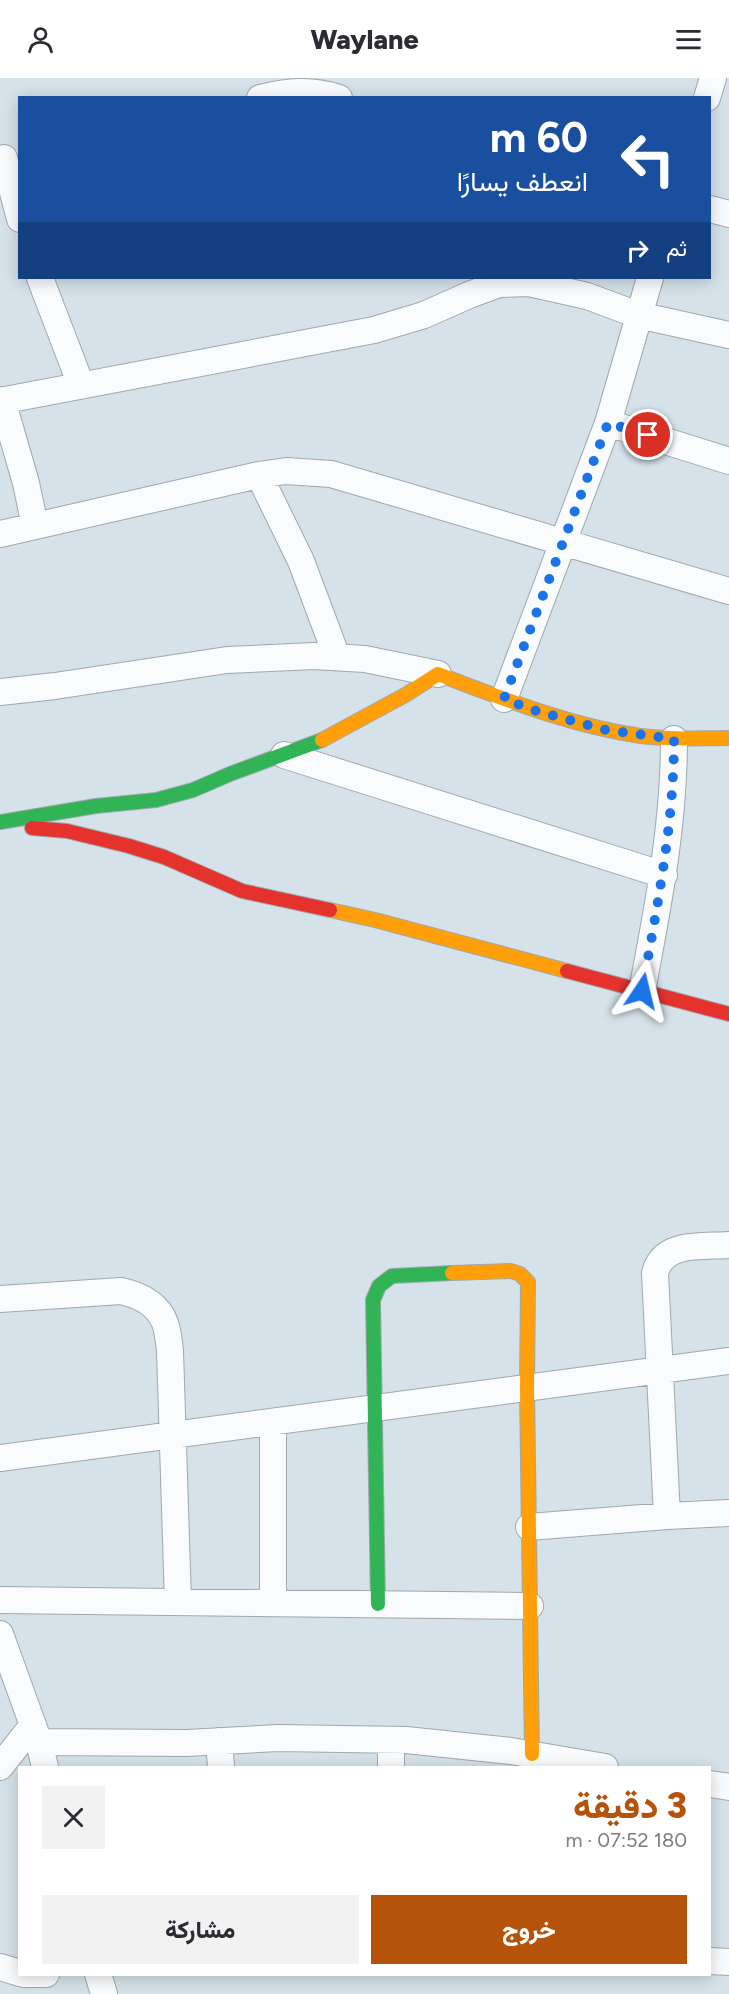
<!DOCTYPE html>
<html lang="ar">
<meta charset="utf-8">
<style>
body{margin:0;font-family:Figtree,Vazirmatn,sans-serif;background:#f2f2f3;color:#2b2b33;direction:rtl;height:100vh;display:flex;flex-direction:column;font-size:22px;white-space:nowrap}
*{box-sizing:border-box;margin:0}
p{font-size:20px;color:#7c7c81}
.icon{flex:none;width:33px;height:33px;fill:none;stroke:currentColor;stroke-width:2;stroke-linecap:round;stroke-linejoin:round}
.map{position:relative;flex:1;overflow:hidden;direction:ltr}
.drawer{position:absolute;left:18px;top:1688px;width:693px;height:210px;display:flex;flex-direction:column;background:#fff;border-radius:0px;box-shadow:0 3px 15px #0003;direction:rtl}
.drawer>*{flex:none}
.guide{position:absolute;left:18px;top:18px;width:693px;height:183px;border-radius:0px;box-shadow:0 3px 15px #0003;direction:rtl;background:#1a4fa0;color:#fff;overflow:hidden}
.pin{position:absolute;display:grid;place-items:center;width:51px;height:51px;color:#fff;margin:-26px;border:3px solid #fff;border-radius:50%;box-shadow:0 2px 6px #0007}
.me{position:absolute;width:66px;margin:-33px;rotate:10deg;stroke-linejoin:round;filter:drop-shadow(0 0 4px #0008)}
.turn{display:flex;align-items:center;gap:21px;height:126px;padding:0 24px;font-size:27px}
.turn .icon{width:78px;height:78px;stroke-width:2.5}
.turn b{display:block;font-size:42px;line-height:51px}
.then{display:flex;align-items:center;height:57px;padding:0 24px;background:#0003;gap:12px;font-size:22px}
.round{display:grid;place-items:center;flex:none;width:63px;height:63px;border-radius:0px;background:#f2f2f3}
.summary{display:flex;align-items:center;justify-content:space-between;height:102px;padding:0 24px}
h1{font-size:36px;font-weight:800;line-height:45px;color:#b45309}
.primary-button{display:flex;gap:12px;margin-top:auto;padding:12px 24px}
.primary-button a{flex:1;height:69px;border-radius:0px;background:#b45309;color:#fff;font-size:24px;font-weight:800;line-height:69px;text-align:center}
.primary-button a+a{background:#f2f2f3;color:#2b2b33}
header{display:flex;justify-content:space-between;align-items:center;height:78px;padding:0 24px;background:#fff;font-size:27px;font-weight:800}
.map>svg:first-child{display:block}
</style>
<header><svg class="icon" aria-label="menu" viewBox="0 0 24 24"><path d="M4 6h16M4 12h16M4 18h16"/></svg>Waylane<svg class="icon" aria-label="person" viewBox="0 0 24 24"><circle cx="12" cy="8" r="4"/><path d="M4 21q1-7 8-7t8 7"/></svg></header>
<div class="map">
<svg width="729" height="1916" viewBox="0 0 729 1916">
<rect width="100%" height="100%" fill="#d5e2e9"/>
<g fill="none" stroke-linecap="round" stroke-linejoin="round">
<g stroke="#9fa9ae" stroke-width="28">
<path id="street" d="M260,20C288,13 312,11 339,20
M707,20L713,0
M4,80L20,141
M710,131L729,136
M40,200L81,307
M650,200L608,345L729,383
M2,322L26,405L35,448
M0,323L374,252L424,237L469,217L499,206L529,205L587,218L638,237L729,257
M259,397L301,483L337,579
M0,456L259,397L286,393L331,396L729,513
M0,614L55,608L227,582L314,578L365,581L438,596
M504,621L608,345
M284,677L664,797
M642,913C658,828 674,748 674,661
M0,1221L121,1213C139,1217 158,1226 165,1245C168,1253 169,1264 170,1273L178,1524
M273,1345V1525
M0,1380L729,1283
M667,1438L655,1195C663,1163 702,1169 729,1167
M529,1449L667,1438L729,1435
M0,1522L530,1528
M0,1556L39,1664L45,1689
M219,1663L221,1689
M39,1664L187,1665L278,1660L406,1662L511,1673L605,1689
M0,1689L33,1647
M391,1689V1662
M710,1706L729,1709
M710,1883L729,1884
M0,1889L20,1895
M24,1896H46
M98,1896L104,1916"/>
</g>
<g stroke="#9fa9ae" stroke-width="16">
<path id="fast" d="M0,744L96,728L156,722L193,712L230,696L322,662
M378,1526L373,1222L379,1208L392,1198L452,1195"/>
</g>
<g stroke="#9fa9ae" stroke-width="16">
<path id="slow" d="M322,662L407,616L438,596C504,621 571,648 641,658C671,662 699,660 729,660
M330,832L375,842L567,893
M452,1195L511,1193L520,1196L528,1204L527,1311L532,1676"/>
</g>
<g stroke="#9fa9ae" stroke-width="16">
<path id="jam" d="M32,750L67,753L129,768L164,779L242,813L330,832
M567,893L729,936"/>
</g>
<use href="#street" stroke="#f9fbfc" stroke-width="26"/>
<use href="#fast" stroke="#30b455" stroke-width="14"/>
<use href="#slow" stroke="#ff9f0a" stroke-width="14"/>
<use href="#jam" stroke="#e5322d" stroke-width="14"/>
</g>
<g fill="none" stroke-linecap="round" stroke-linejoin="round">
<path stroke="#1a73e8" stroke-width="10" stroke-dasharray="0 18" d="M642,913C657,829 674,746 674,661L606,652L536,633L504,621L608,345L648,357"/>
</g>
</svg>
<div class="pin" style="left:648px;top:357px;background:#d93025"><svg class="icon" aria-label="arrive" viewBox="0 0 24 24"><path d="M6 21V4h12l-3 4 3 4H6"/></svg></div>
<svg class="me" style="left:642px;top:913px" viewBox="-20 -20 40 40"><path d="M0-17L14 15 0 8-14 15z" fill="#1a73e8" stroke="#fff" stroke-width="4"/></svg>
<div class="guide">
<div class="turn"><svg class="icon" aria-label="left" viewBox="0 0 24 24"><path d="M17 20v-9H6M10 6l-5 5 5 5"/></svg><div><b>60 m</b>انعطف يسارًا</div></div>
<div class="then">ثم<svg class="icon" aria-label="right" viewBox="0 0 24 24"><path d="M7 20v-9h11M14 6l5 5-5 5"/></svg></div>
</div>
<section class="drawer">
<div class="summary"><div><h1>3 دقيقة</h1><p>180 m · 07:52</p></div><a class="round"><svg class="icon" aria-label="close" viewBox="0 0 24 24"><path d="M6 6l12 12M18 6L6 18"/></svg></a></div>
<div class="primary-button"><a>خروج</a><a>مشاركة</a></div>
</section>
</div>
